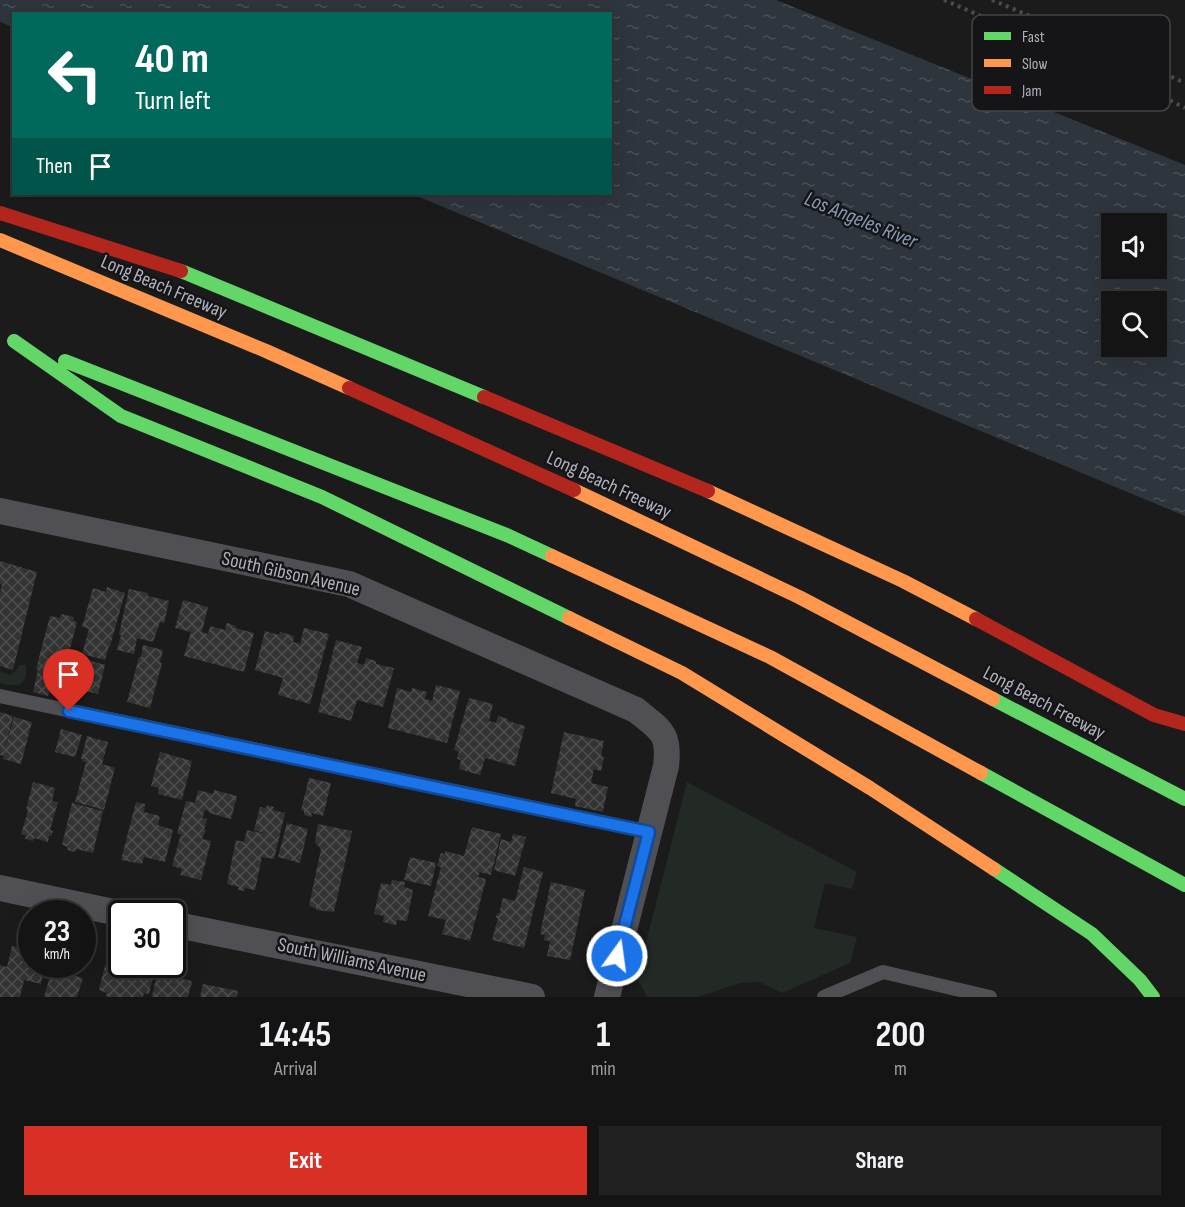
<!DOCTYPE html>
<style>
body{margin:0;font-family:"Sofia Sans Condensed",sans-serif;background:#212122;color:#f1f3f6;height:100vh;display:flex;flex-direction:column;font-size:22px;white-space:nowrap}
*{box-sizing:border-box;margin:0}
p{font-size:20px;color:#9d9ea0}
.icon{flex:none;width:33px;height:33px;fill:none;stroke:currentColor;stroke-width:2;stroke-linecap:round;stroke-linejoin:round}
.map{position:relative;height:997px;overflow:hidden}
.sheet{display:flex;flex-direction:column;background:#141414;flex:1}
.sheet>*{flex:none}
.top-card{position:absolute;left:12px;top:12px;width:600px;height:183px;border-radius:0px;box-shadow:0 6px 24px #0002,0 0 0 2px #333334;background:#00695c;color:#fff;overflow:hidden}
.buttons{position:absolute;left:1101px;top:213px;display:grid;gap:12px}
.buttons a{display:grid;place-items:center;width:66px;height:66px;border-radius:0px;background:#141414;box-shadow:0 6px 24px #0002,0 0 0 2px #333334;font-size:30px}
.speed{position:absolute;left:18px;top:900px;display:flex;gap:12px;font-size:30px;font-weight:700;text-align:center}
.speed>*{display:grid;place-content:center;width:78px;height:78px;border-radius:50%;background:#141414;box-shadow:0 6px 24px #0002,0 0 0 2px #333334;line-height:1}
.speed small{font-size:15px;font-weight:400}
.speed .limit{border:3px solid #111;border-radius:9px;background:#fff;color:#111}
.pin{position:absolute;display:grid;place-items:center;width:51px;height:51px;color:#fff;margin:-62px -26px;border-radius:50% 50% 50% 0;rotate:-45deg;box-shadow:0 0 6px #0007}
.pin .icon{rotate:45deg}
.me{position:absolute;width:66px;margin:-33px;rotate:14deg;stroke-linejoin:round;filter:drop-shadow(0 0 4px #0008)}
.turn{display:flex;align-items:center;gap:21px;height:126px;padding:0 24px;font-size:27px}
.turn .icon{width:78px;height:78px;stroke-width:2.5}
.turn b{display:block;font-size:42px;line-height:51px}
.then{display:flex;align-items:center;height:57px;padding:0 24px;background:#0003;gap:12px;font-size:22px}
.eta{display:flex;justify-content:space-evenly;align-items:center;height:102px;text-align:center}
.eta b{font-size:36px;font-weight:700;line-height:42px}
.cta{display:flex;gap:12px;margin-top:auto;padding:12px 24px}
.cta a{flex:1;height:69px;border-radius:0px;background:#d93025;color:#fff;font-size:24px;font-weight:700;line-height:69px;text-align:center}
.cta a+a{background:#212122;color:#f1f3f6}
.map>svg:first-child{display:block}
</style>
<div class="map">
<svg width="1185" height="997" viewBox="0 0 1185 997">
<defs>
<pattern id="water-ripples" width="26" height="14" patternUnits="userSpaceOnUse" patternTransform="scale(1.5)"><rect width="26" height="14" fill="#2f353d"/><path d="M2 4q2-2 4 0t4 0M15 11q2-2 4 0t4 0" fill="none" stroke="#4b5057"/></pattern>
<pattern id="building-cross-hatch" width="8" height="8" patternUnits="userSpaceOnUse" patternTransform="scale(1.5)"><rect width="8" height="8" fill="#333334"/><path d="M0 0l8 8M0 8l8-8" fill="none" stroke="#4e4e4f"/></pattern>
</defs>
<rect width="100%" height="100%" fill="#1b1b1b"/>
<path fill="#232a25" d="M20,665H26C27,688 18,687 0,683V671L10,675L16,671Z
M687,782L857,872L852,889L825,883L814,928L857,937L850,963L782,993L759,982L740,983L698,997H647L637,978Z"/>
<path fill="url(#water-ripples)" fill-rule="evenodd" d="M0,0H776L1185,165V516L412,194H610V14H14L13,27L0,22ZM1112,224H1156V268H1112ZM1112,302H1156V346H1112Z"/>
<path fill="url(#building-cross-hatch)" d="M0,561L37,572L13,670L0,666V593L2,585L0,584Z
M107,587L125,593L110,646H109L105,660L82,654L89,629L82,627L93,588L106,592Z
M129,589L148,593V596L169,601L164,623L160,622L153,642L137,638L134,654L117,650L121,635L119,634Z
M183,600L208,607L202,632L208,634L210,626L225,630L227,623L236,626L235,628L254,633L244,672L184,656L191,632L175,628Z
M61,614L74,617L73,621L77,622L63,676H61L57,694L49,692L48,696L33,692L38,670L36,669L50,616L60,618Z
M304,628L329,634L310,704L278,695L283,678L255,670L265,631L279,635L280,632L294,636L293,642L300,644Z
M336,640L362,647L357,663L364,665L366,658L376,661V664L394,668L383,707L357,700L351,721L318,712Z
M143,645L163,650L160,662L162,663L150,708L127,702L139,657H141Z
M88,660L105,665L98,694L81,690Z
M436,685L460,691L447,743L388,728L397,688L411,692L412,688L427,692L425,699L432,701Z
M469,698L493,704L489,721L496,723L498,716L508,719V721L525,726L515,766L485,758L480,775L459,769L461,760L457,759L459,752L454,750Z
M0,712L13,716L4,753L14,717L32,722L21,764L3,759L4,756L0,755Z
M61,729L82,735L75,757L55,752Z
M564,732L604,741L601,756L604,757L601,771L594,769L591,783L608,787L603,812L575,806L576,799L551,793Z
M87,736L108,742L102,764L115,768L104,810L75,802L86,762L82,761L83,759H81Z
M160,752L192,761L182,800L158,794L159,788L151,786Z
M309,778L331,783L323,816L312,813L311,817L304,815V811L301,810Z
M33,782L55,788L52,801L58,802L50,830L53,831L51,836H49L48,842L34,838L33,841L25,839L26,836L21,834L28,811L26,810Z
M198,790L213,794L214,790L237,796L231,819L209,813V811L205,810L202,818L207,819L204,830H206L202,839L211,841L201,880L180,875L182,869L172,866L181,834H177L186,801L195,803Z
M136,802L145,804L144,812L160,816L158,825L173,830L165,862L144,857L142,864L121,860Z
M72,803L103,811L93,853L76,849L75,852L67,850L68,847L62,845Z
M267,805L274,807L273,810L285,813L274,859L262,857L255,890L245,888L244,891L238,890L239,887L227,884L236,840L244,842L247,830L266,834L254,830L260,807L266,808Z
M287,823L308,829L300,863L278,857Z
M318,824L352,831L334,912L316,910V908L309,906L321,849L315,842Z
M472,827L501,834L491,875L480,872L478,877L486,879L470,941L442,934L446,920L428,916L441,867L437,866L441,853L445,854V851L464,856Z
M513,834L526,837L515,876L494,870L501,839L511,842Z
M410,857L436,863L431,886L404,880Z
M524,867L543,872L524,948L492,940L498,918H496L497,913L499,914L503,898L515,901Z
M392,880L405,882L404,887L413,890L407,921L397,920L396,925L383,922L384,916L374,914L381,883L391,885Z
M551,882L585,890L570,960L547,956L550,941L544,940L545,935L540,934Z
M12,946L32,951V964H45L41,984L24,980L20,997H0V965L7,967Z
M105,965L116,967L117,965L154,974L149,994L144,993L143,997H110L106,996L107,993L99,990Z
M60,967L68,969L67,974L83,978L77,997H44L52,969L59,971Z
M157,974L192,981L188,997H152Z
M203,984L238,991L237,997H200Z"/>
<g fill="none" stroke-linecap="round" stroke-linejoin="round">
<path stroke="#4b4c4f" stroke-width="4" stroke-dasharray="3 4.5" stroke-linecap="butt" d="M944,0L1136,83L1185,108
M992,0L1128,57L1185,83"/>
<path stroke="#505054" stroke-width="14" d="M0,696L649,832
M824,997L883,972L990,997"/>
<path stroke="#505054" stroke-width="26" d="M0,511L349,584L636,710C660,730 670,732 666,766L607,997
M0,888L123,914
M172,924L532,997"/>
<path stroke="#63d668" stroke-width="14" d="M181,271L484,397
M14,341L121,416L322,497L569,618
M65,361L509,536L552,556
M993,699L1185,799
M981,773L1185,885
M994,869L1092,934L1140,980L1153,997"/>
<path stroke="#ff974d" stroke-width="14" d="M0,240L266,351L349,388
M574,490L799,597L993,699
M708,491L903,581L976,619
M552,556L770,657L981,773
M569,618L682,673L870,788L994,869"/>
<path stroke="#b3261e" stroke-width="14" d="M0,213L181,271
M349,388L574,490
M484,397L708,491
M976,619L1154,715L1185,724"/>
</g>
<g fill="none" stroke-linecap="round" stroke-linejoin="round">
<g stroke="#114b97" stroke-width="15">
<path id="route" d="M69,711L649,832L617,956"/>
</g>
<use href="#route" stroke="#1a73e8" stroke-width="10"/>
</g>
<g text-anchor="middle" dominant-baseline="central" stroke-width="5" stroke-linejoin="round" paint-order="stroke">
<g font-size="20" fill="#aeb0bb" stroke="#151517">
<text transform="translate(164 287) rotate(23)">Long Beach Freeway</text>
<text transform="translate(609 485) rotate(25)">Long Beach Freeway</text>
<text transform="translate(291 574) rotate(13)">South Gibson Avenue</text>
<text transform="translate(1044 703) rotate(28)">Long Beach Freeway</text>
<text transform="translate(352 960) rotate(12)">South Williams Avenue</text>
</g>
<g font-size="21" font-style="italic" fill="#889ab3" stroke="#151517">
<text transform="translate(861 220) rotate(22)">Los Angeles River</text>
</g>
</g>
<rect x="972" y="15" width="198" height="96" rx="9" fill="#151517" stroke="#434448" stroke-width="1.5"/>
<rect x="984" y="32" width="27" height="8" fill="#63d668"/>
<rect x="984" y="59" width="27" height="8" fill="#ff974d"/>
<rect x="984" y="86" width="27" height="8" fill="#b3261e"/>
<g font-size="16" fill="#aeb0bb">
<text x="1022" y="42">Fast</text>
<text x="1022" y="69">Slow</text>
<text x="1022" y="96">Jam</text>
</g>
</svg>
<div class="buttons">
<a><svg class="icon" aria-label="sound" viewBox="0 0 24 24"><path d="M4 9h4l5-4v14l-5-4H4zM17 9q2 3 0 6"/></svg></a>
<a><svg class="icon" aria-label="search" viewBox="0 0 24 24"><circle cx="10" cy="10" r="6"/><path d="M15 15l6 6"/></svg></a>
</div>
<div class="speed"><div>23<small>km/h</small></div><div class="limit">30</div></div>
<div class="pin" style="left:69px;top:711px;background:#d93025"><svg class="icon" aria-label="arrive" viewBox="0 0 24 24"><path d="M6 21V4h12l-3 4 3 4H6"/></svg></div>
<svg class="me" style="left:617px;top:956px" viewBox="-20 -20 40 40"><circle r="17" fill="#1a73e8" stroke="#fff" stroke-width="3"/><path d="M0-11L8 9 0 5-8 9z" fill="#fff"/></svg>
<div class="top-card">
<div class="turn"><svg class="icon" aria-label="left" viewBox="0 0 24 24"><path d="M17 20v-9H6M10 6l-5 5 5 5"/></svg><div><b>40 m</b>Turn left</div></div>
<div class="then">Then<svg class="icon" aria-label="arrive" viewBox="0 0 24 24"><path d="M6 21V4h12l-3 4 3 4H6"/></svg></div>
</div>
</div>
<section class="sheet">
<div class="eta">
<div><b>14:45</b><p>Arrival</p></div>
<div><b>1</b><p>min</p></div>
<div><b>200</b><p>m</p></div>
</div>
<div class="cta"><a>Exit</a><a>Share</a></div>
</section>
